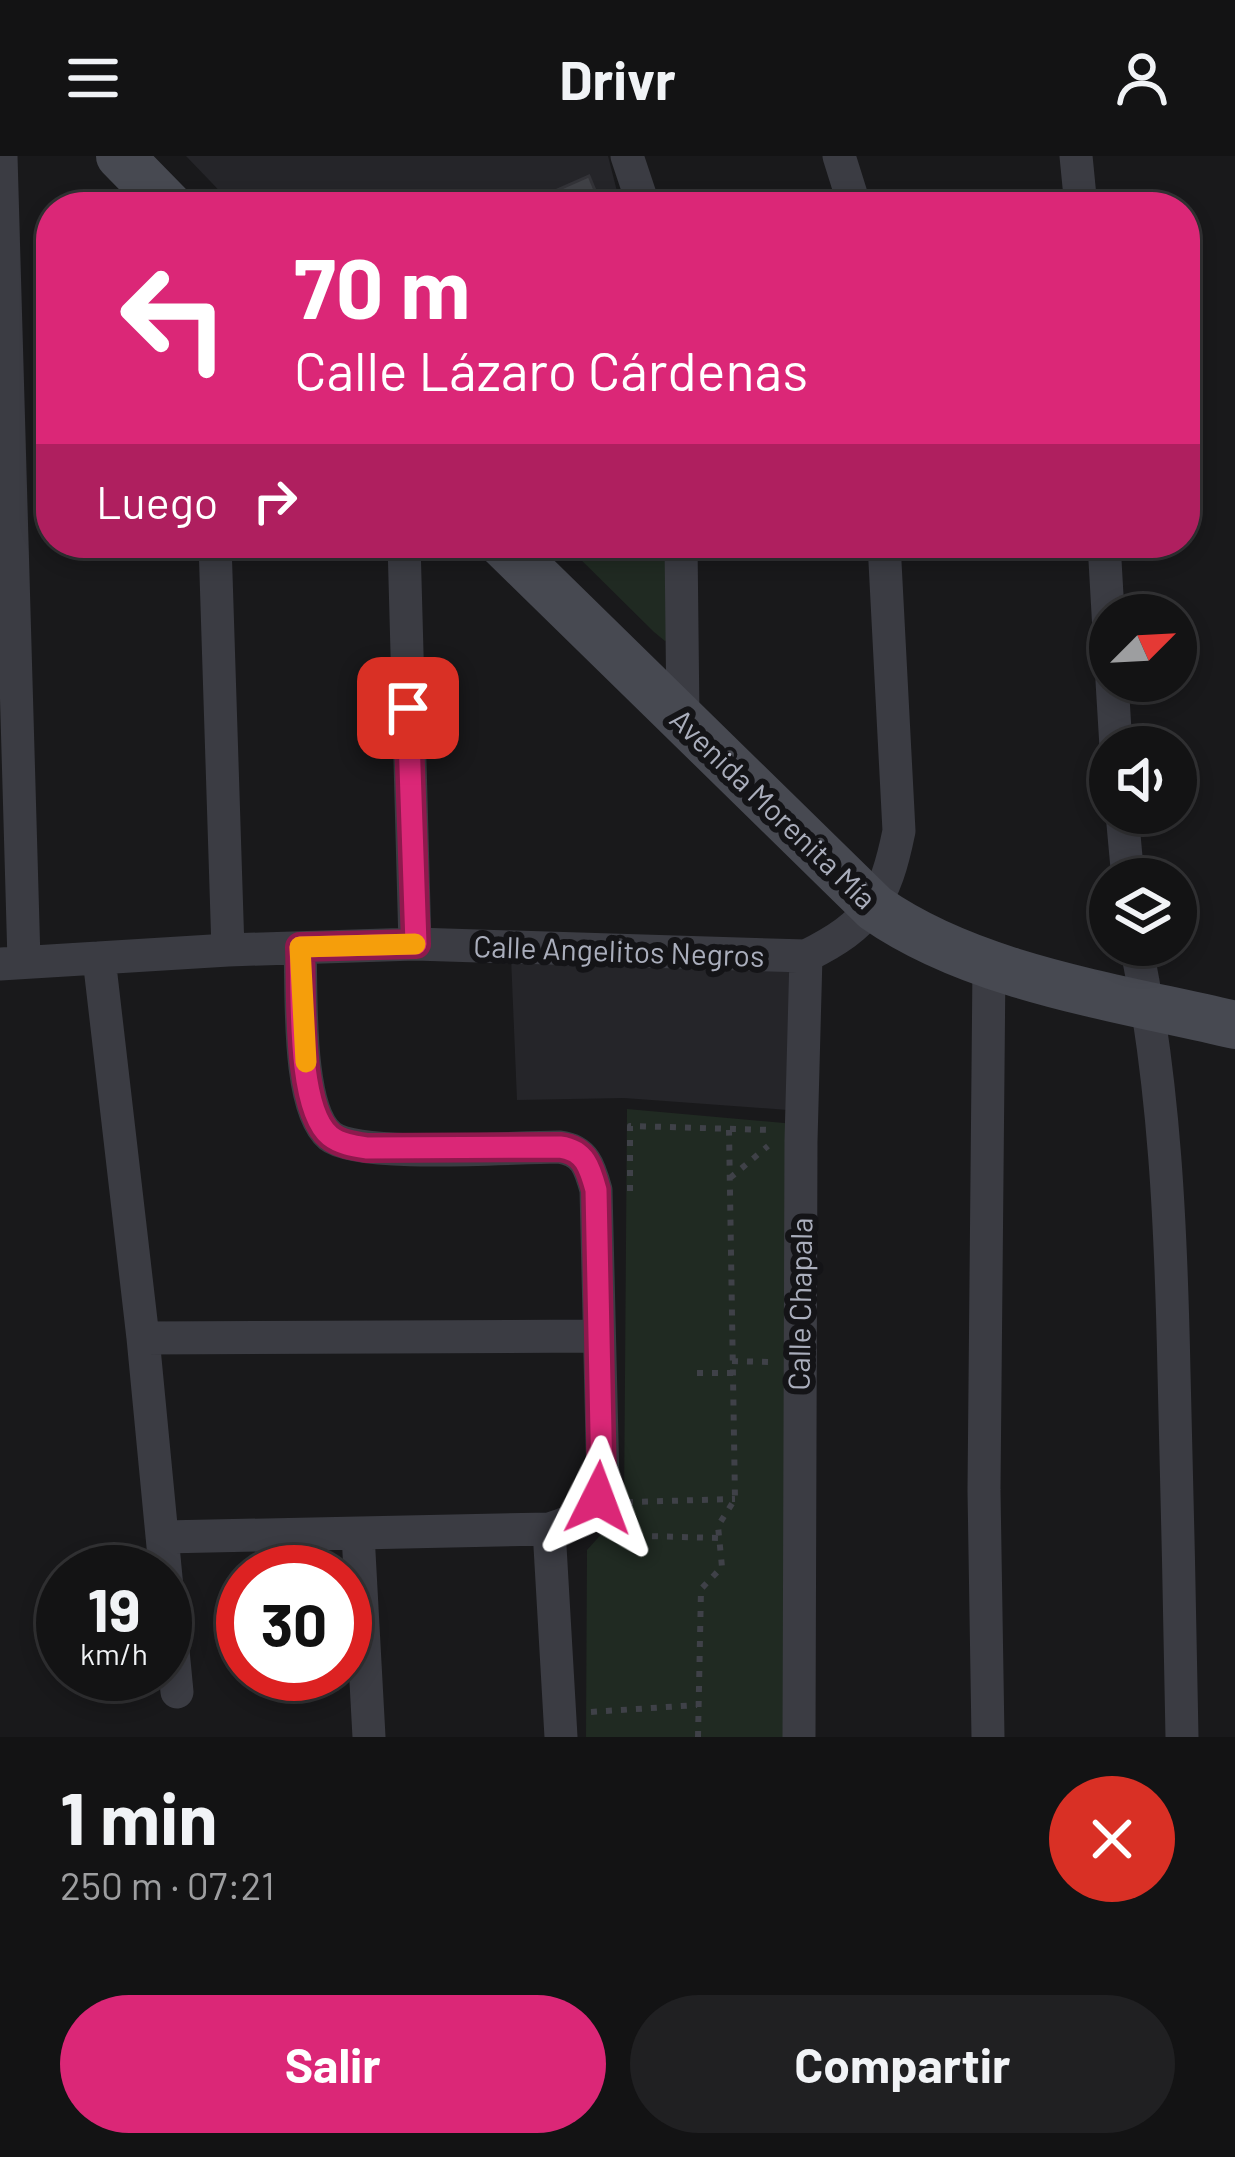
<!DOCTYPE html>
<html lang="es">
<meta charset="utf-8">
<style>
body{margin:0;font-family:Barlow,sans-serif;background:#202022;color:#f1f3f6;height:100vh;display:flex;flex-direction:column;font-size:45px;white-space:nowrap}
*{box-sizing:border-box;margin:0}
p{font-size:39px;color:#9d9ea0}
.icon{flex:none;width:66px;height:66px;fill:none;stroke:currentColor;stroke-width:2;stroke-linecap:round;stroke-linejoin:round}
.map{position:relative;height:1581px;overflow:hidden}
.panel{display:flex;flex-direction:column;background:#131314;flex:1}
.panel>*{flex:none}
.guide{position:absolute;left:36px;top:36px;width:1164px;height:366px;border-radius:48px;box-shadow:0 6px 18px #0003,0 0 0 3px #323234;background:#db2777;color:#fff;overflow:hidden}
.needle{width:78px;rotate:66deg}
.buttons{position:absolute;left:1089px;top:438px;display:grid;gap:24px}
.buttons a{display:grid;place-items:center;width:108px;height:108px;border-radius:50%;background:#131314;box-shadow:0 6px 18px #0003,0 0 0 3px #323234;font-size:60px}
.speed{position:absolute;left:36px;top:1389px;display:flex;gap:24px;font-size:60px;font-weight:700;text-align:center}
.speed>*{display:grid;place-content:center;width:156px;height:156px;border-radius:50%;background:#131314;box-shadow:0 6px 18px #0003,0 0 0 3px #323234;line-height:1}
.speed small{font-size:30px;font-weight:400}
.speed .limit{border:18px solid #d22;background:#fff;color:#111}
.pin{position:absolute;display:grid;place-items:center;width:102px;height:102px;color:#fff;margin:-51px;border-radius:24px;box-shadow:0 6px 18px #0006}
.me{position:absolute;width:132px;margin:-66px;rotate:3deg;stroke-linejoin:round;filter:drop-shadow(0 0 9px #0008)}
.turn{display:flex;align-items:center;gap:42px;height:252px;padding:0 60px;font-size:54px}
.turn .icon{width:156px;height:156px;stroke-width:2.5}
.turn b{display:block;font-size:84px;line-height:102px}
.then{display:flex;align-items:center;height:114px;padding:0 60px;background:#0003;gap:24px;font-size:45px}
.round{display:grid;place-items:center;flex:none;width:126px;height:126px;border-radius:63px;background:#202022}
.headline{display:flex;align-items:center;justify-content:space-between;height:204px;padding:0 60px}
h1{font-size:72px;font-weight:700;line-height:90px}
.action{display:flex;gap:24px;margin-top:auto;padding:24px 60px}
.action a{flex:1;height:138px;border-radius:72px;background:#db2777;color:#fff;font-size:48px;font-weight:700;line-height:138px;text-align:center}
.action a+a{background:#202022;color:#f1f3f6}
header{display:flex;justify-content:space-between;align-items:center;height:156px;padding:0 60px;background:#131314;font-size:54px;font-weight:700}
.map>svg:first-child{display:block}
</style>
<header><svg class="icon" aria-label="menu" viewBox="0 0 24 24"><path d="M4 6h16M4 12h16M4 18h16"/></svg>Drivr<svg class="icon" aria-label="person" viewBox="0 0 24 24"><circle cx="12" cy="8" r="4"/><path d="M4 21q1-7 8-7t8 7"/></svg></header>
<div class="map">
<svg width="1235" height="1581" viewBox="0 0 1235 1581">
<rect width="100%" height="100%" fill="#19191b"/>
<path fill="#252529" d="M186,0H608L621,51H235Z
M511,801L796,806L788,954L624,942L517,944Z"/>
<path fill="#202a22" d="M564,387H672L676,479L665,485L654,476Z
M627,953L795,968V1581H586L587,1394L624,1353Z"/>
<path fill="#404146" stroke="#333338" stroke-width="3" d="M589,20L602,51H541L537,43Z"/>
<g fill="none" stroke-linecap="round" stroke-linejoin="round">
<path stroke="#3f4148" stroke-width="6" stroke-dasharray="6 9" stroke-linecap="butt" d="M730,1022L768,990
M630,1035V970L773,974
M732,1205L771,1206
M697,1217H733
M630,1343V1346L735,1343
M607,1379L720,1382
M591,1556L697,1549
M698,1581L701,1433L722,1411L718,1370L735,1343L729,974"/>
<path stroke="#3b3c43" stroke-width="33" d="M1,0L24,805
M627,0L644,51
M839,0L855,51
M1076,0L1081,51
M215,387L228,794
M404,387L415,788
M681,387L683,563
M1104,387L1110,492
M1112,525L1116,591
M1122,657L1128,723
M1136,789C1165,930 1171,1072 1174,1216C1177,1338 1180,1459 1182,1581
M99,802L143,1182L177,1536
M0,808L228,794L415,788L806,800C870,768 885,744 899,675L884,387
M143,1182L598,1180
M549,1373L561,1581
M358,1378L369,1581
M164,1381L549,1373C577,1365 594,1356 603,1326L596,1034C590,1012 585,994 559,991C517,991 358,1003 330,980C296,952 302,834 300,792
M799,1581L801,985L806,800
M988,1581L984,1334L989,809"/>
<path stroke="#474951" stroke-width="48" d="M120,0L170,51
M502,387L875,752C975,822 1117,841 1235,869"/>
</g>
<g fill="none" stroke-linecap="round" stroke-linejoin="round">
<g stroke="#8e194d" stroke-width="30">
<path id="route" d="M408,552L416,788L300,791C302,834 296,952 330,980C340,988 354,990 367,992L560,991C585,994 590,1012 596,1034L602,1326L598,1342"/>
</g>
<use href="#route" stroke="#db2777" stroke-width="21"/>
<path stroke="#f59e0b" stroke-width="21" d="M306,906L300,791L415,788"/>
</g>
<g text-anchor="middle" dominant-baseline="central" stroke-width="12" stroke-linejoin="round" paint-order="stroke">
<g font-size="30" fill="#aaaebc" stroke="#141417">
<text transform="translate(774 652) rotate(44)">Avenida Morenita Mía</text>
<text transform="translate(619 794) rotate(2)">Calle Angelitos Negros</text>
<text transform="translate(799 1148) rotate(-89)">Calle Chapala</text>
</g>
</g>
</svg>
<div class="buttons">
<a><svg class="needle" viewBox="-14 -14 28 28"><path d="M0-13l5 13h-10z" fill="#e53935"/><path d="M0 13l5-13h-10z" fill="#9d9ea0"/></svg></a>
<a><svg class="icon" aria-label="sound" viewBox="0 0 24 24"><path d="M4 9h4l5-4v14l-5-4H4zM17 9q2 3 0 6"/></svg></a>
<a><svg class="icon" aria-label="layers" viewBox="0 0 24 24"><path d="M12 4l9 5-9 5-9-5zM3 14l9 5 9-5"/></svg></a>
</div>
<div class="speed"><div>19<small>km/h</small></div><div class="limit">30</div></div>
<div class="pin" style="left:408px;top:552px;background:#d93025"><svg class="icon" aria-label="arrive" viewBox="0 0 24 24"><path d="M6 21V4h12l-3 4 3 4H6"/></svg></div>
<svg class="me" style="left:598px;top:1342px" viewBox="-20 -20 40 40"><path d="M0-17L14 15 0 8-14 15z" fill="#db2777" stroke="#fff" stroke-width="4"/></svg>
<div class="guide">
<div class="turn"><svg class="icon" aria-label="left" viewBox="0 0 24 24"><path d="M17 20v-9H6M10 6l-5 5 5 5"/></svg><div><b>70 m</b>Calle Lázaro Cárdenas</div></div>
<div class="then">Luego<svg class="icon" aria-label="right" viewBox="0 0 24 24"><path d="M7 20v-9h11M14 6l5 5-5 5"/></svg></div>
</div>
</div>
<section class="panel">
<div class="headline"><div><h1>1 min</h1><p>250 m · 07:21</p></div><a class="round" style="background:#d93025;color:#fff"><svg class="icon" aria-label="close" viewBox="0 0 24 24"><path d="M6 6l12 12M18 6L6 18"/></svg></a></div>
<div class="action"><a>Salir</a><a>Compartir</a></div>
</section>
